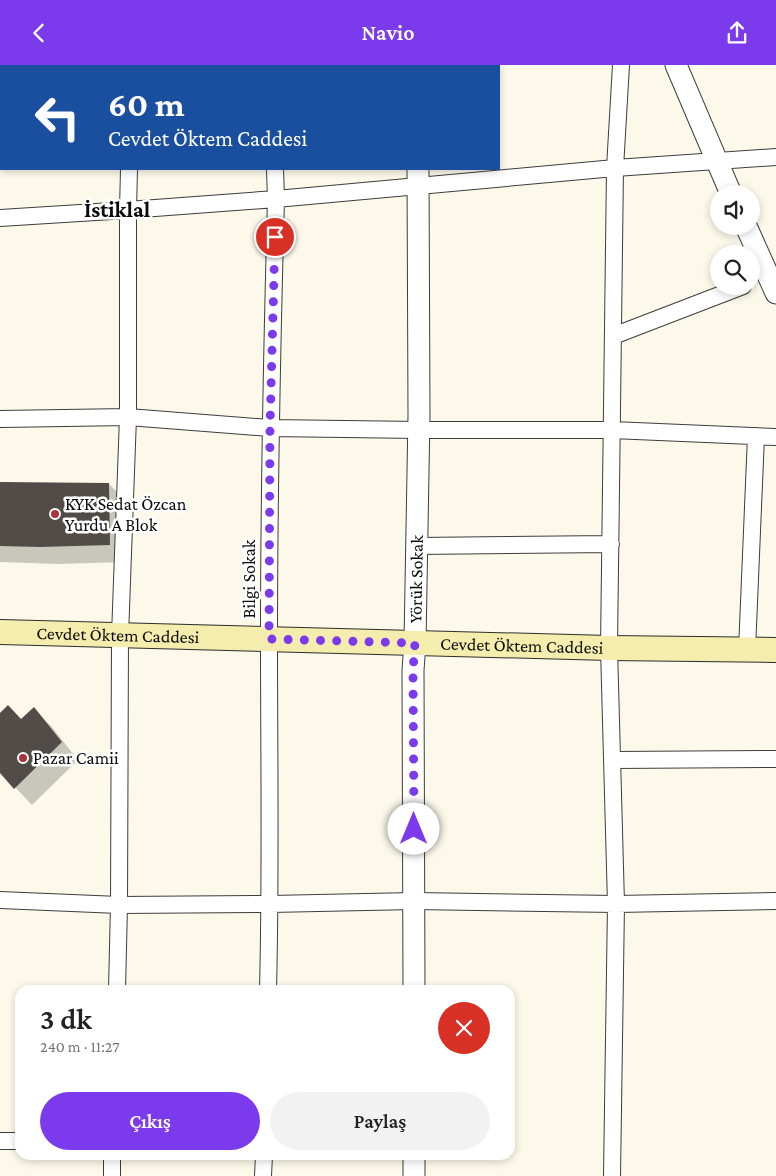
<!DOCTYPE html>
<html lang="tr">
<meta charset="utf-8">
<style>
body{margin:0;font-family:"Crimson Pro",serif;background:#f2f2f2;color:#222;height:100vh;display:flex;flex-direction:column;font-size:19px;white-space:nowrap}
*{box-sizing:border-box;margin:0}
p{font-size:16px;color:#767676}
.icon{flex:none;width:28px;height:28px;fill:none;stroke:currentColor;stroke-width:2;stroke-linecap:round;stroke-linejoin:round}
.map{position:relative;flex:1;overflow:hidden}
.sheet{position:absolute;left:15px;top:920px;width:500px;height:175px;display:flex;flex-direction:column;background:#fff;border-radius:15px;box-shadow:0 2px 8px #0003}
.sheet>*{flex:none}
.banner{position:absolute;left:0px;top:0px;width:500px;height:105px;box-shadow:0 2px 8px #0003;background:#1a4fa0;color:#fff;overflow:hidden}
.controls{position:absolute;left:710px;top:120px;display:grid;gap:10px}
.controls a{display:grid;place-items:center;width:50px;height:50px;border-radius:50%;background:#fff;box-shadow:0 2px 8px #0003;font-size:25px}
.pin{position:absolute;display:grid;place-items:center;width:42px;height:42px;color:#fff;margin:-21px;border:2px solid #fff;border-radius:50%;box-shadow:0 1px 5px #0007}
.me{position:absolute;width:55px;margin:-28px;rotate:0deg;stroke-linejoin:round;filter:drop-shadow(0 0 4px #0008)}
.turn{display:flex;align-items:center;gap:18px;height:105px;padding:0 25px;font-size:22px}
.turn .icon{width:65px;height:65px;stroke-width:2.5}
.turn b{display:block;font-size:35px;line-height:42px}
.round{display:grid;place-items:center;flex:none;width:52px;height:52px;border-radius:26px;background:#f2f2f2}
.summary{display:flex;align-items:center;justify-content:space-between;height:85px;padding:0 25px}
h1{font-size:30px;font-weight:600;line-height:38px}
.button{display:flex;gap:10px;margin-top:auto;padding:10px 25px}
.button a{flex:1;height:58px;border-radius:30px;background:#7c3aed;color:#fff;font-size:20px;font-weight:600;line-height:58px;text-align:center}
.button a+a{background:#f2f2f2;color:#222}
header{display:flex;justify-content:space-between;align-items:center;height:65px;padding:0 25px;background:#7c3aed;color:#fff;font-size:22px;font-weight:600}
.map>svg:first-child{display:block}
</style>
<header><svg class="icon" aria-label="back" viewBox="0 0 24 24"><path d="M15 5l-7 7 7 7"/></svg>Navio<svg class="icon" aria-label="share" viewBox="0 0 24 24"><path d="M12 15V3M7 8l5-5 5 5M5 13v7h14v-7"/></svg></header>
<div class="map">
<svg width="776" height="1111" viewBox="0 0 776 1111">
<rect width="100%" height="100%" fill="#fcf9ea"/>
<path fill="#0003" d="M0,418L109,419L126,436V497L58,499L0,497Z
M34,644L51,661L78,695L32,740L0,706V650L21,655Z"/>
<path fill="#514c48" d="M0,417L109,418L110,480L40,482L0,481Z
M8,640L21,654L34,642L62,677L14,724L0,708V648Z"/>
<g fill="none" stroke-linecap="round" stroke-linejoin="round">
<g stroke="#3d3d3d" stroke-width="18">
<path id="minor" d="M274,0V1
M132,1V0
M0,153L128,145L276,134L615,103L776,92
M613,271L743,221
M0,354L128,352L270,363L419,365H612L776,372
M416,481L611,479
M747,585L756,371
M613,695L776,694
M0,835L119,840L270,839L414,836L616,839L776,836
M117,925L119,840L120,571L128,352V145L129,104
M268,925C271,808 269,692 269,575C269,428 272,281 276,134L275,104
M0,1076H20
M112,1111V1090
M263,1111L264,1090
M612,1111L616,839L609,583L615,103L621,0"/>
</g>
<g stroke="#3d3d3d" stroke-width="23">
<g id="tertiary">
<path d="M676,0L731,129"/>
<path d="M422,1V0"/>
<path d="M746,161L776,228"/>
<path id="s1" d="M414,925L413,605L415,578L419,350L418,104"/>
<path d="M414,1090V1111"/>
</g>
</g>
<g stroke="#2c2c2c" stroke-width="26">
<g id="secondary">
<path id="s2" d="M0,567L609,583L776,585"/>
</g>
</g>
<use href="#minor" stroke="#fff" stroke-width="16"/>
<use href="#tertiary" stroke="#fff" stroke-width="21"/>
<use href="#secondary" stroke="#f4edae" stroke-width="24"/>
</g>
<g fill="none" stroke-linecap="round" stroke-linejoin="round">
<path stroke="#7c3aed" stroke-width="9" stroke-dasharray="0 16.2" d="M275,172L270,363L269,574L415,578L413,605L414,764"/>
</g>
<g fill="#a63639" stroke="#fff" stroke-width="2">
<circle cx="55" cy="449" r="5"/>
<circle cx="23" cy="693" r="5"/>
</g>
<g text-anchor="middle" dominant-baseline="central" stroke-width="5" stroke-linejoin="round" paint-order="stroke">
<g font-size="18" fill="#0a0a0a" stroke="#fff" text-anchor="start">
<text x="65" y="439">KYK Sedat Özcan<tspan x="65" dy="21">Yurdu A Blok</tspan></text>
<text x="33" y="693">Pazar Camii</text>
</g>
<g font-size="18" fill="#0a0a0a" stroke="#fff">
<text transform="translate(249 514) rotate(-90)">Bilgi Sokak</text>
<text stroke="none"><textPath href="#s1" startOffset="411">Yörük Sokak</textPath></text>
<text stroke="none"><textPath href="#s2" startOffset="118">Cevdet Öktem Caddesi</textPath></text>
<text stroke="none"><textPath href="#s2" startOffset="522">Cevdet Öktem Caddesi</textPath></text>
</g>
<g font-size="22" font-weight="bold" fill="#0a0a0a" stroke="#fff">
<text x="117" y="144">İstiklal</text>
</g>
</g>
</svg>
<div class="controls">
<a><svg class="icon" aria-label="sound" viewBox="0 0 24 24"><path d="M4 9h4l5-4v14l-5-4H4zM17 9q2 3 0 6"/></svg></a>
<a><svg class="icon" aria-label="search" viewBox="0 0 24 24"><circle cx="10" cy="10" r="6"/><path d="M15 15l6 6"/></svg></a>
</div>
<div class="pin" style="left:275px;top:172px;background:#d93025"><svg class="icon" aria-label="arrive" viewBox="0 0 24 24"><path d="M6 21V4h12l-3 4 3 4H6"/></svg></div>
<svg class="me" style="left:414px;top:764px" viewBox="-20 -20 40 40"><circle r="19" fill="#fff"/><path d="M0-13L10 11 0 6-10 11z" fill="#7c3aed"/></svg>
<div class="banner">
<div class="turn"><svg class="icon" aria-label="left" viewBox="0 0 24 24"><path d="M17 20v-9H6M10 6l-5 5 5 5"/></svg><div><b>60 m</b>Cevdet Öktem Caddesi</div></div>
</div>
<section class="sheet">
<div class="summary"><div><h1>3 dk</h1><p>240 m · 11:27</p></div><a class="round" style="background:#d93025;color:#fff"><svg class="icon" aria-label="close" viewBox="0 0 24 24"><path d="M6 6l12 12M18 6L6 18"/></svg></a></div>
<div class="button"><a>Çıkış</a><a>Paylaş</a></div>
</section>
</div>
